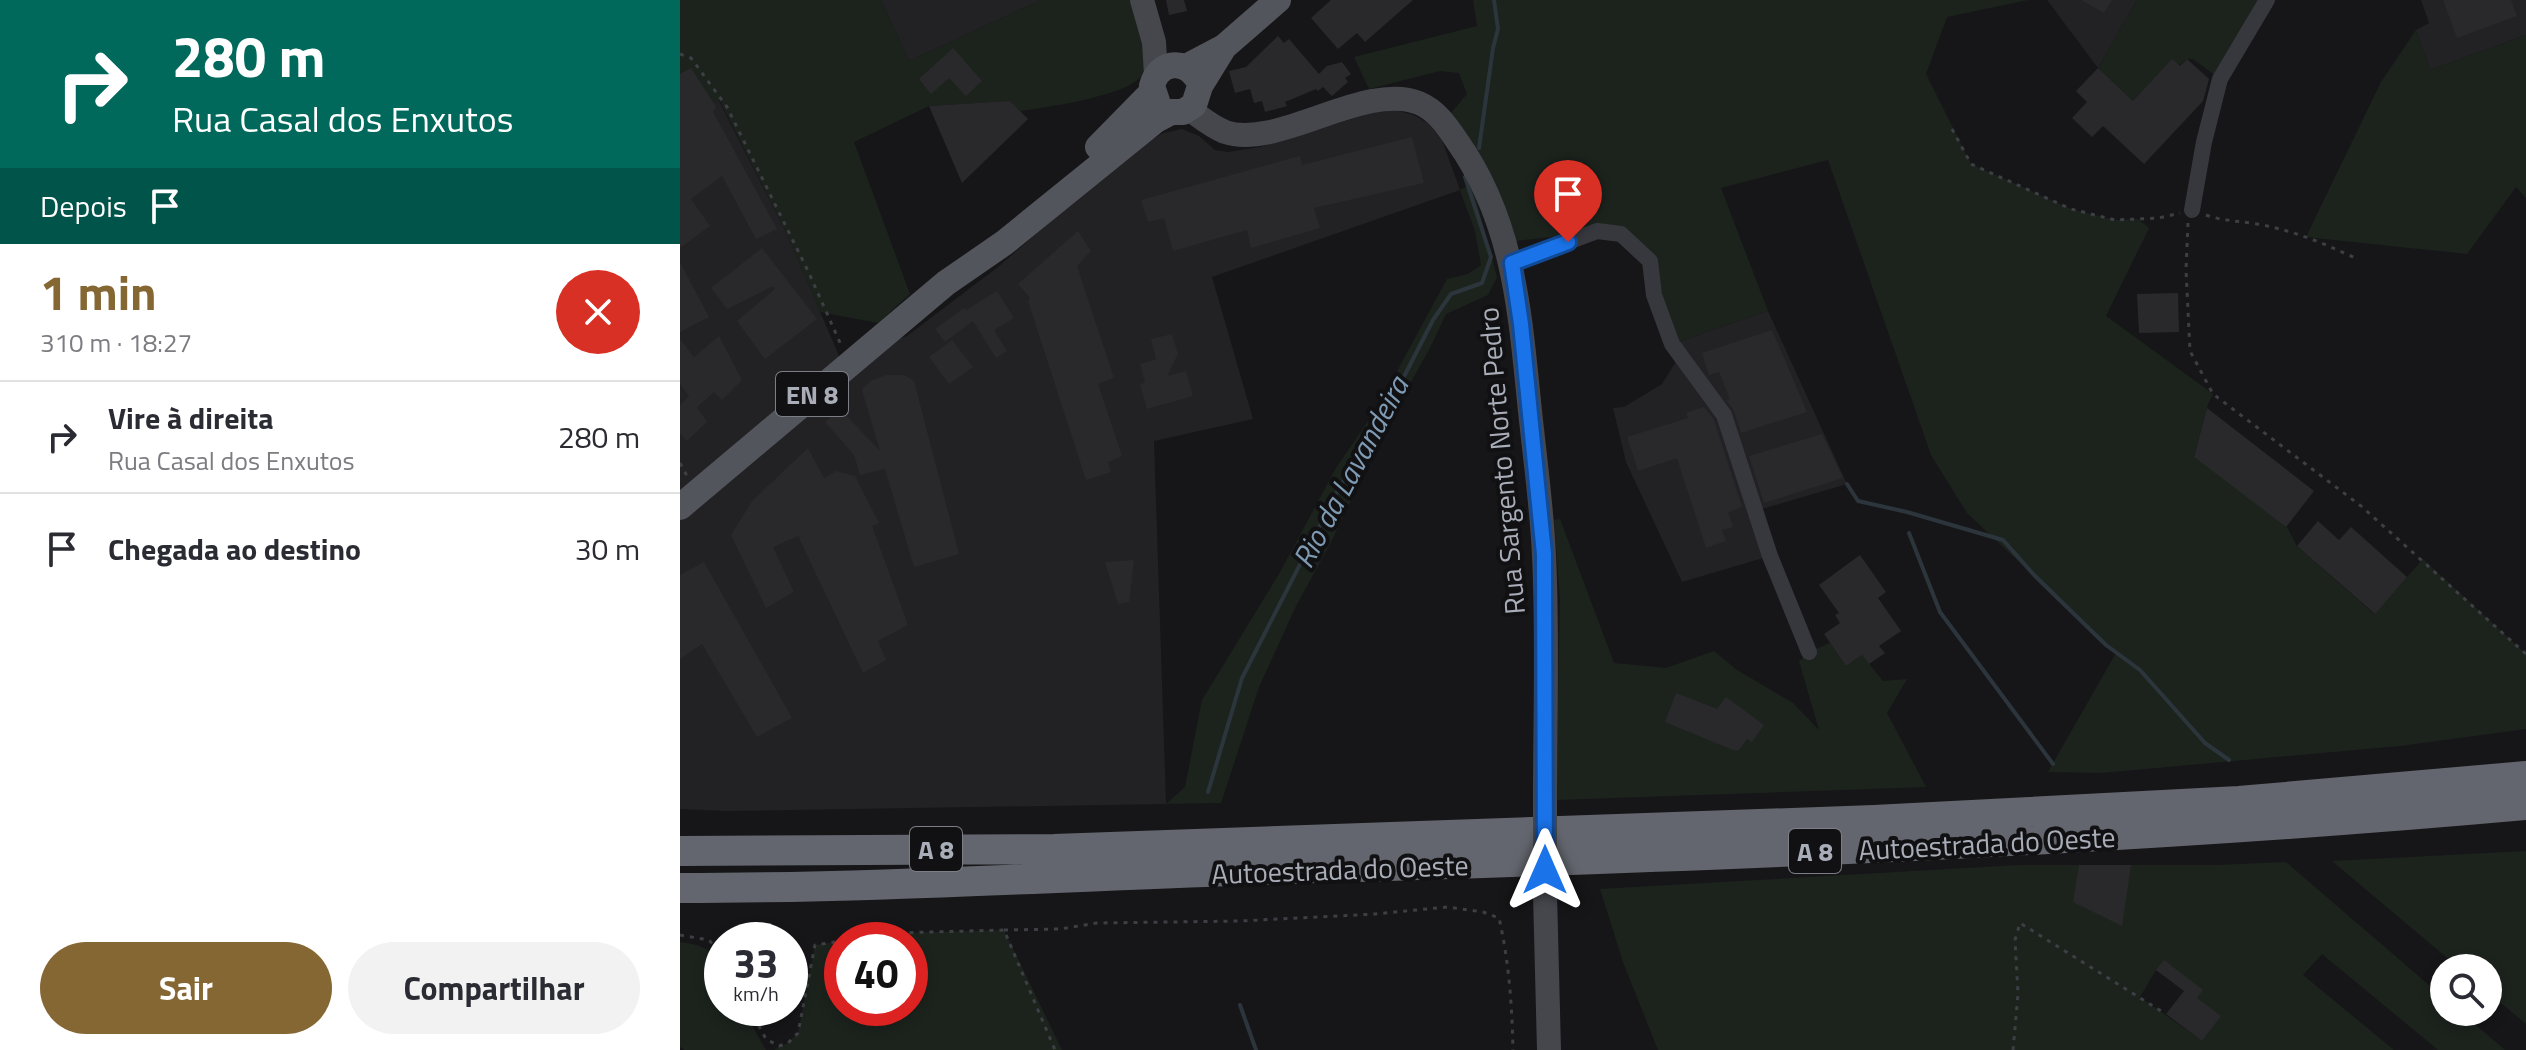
<!DOCTYPE html>
<html lang="pt">
<meta charset="utf-8">
<style>
body{margin:0;font-family:"Titillium Web",sans-serif;background:#f2f2f3;color:#2b2b33;height:100vh;display:flex;flex-direction:column;font-size:30px;white-space:nowrap}
*{box-sizing:border-box;margin:0}
p{font-size:26px;color:#7c7c81}
.icon{flex:none;width:44px;height:44px;fill:none;stroke:currentColor;stroke-width:2;stroke-linecap:round;stroke-linejoin:round}
.map{position:relative;flex:1;overflow:hidden}
.panel{display:flex;flex-direction:column;background:#fff;width:680px}
.panel>*{flex:none}
.top-card{background:#00695c;color:#fff;overflow:hidden}
.controls{position:absolute;left:1750px;top:954px;display:grid;gap:16px}
.controls a{display:grid;place-items:center;width:72px;height:72px;border-radius:50%;background:#fff;box-shadow:0 4px 12px #0003;font-size:40px}
.speed{position:absolute;left:24px;top:922px;display:flex;gap:16px;font-size:40px;font-weight:700;text-align:center}
.speed>*{display:grid;place-content:center;width:104px;height:104px;border-radius:50%;background:#fff;box-shadow:0 4px 12px #0003;line-height:1}
.speed small{font-size:20px;font-weight:400}
.speed .limit{border:12px solid #d22;background:#fff;color:#111}
.pin{position:absolute;display:grid;place-items:center;width:68px;height:68px;color:#fff;margin:-82px -34px;border-radius:50% 50% 50% 0;rotate:-45deg;box-shadow:0 0 8px #0007}
.pin .icon{rotate:45deg}
.me{position:absolute;width:88px;margin:-44px;rotate:0deg;stroke-linejoin:round;filter:drop-shadow(0 0 6px #0008)}
.turn{display:flex;align-items:center;gap:28px;height:168px;padding:0 40px;font-size:36px}
.turn .icon{width:104px;height:104px;stroke-width:2.5}
.turn b{display:block;font-size:56px;line-height:68px}
.then{display:flex;align-items:center;height:76px;padding:0 40px;background:#0003;gap:16px;font-size:30px}
.round{display:grid;place-items:center;flex:none;width:84px;height:84px;border-radius:42px;background:#f2f2f3}
.head{display:flex;align-items:center;justify-content:space-between;height:136px;padding:0 40px}
h1{font-size:48px;font-weight:700;line-height:60px;color:#856733}
.cta{display:flex;gap:16px;margin-top:auto;padding:16px 40px}
.cta a{flex:1;height:92px;border-radius:48px;background:#856733;color:#fff;font-size:32px;font-weight:700;line-height:92px;text-align:center}
.cta a+a{background:#f2f2f3;color:#2b2b33}
ul{padding:0;list-style:none}
li{display:flex;align-items:center;gap:24px;height:112px;padding:0 40px;border-top:2px solid #e1e1e2}
li div{flex:1}
li b{display:block;font-size:30px}
li em{font-style:normal}
main{display:flex;flex:1;min-height:0}
.map>svg:first-child{display:block}
</style>
<main>
<section class="panel">
<div class="top-card">
<div class="turn"><svg class="icon" aria-label="right" viewBox="0 0 24 24"><path d="M7 20v-9h11M14 6l5 5-5 5"/></svg><div><b>280 m</b>Rua Casal dos Enxutos</div></div>
<div class="then">Depois<svg class="icon" aria-label="arrive" viewBox="0 0 24 24"><path d="M6 21V4h12l-3 4 3 4H6"/></svg></div>
</div>
<div class="head"><div><h1>1 min</h1><p>310 m · 18:27</p></div><a class="round" style="background:#d93025;color:#fff"><svg class="icon" aria-label="close" viewBox="0 0 24 24"><path d="M6 6l12 12M18 6L6 18"/></svg></a></div>
<ul>
<li><svg class="icon" aria-label="right" viewBox="0 0 24 24"><path d="M7 20v-9h11M14 6l5 5-5 5"/></svg><div><b>Vire à direita</b><p>Rua Casal dos Enxutos</p></div><em>280 m</em></li>
<li><svg class="icon" aria-label="arrive" viewBox="0 0 24 24"><path d="M6 21V4h12l-3 4 3 4H6"/></svg><div><b>Chegada ao destino</b></div><em>30 m</em></li>
</ul>
<div class="cta"><a>Sair</a><a>Compartilhar</a></div>
</section>
<div class="map">
<svg width="1846" height="1050" viewBox="0 0 1846 1050">
<rect width="100%" height="100%" fill="#161618"/>
<path fill="#222225" d="M201,0H361L229,61Z
M1367,0H1457L1418,68Z
M1741,0H1846V35L1750,70L1736,30L1749,23Z
M39,101L104,228L160,358L227,336L318,267L421,177L447,150L484,133L502,129L519,136L535,150L548,152L580,147L695,112L714,110L734,115L749,124L762,140L780,190L532,277L573,419L474,441L486,804L47,811L0,809V110Z
M1088,311L1167,484L1075,511L1090,556L1002,582L946,462L933,408L944,407L982,384L997,360L992,344Z"/>
<path fill="#1c231d" fill-rule="evenodd" d="M0,0H201L229,61L361,0H454C460,17 470,56 463,73C455,95 363,108 340,111L330,101L249,106L174,142L230,294L198,323L140,312L104,228L40,101L0,110Z
M793,0H1348L1267,17L1246,74L1291,164L1391,209L1435,220L1458,219L1469,228L1426,316L1533,394L1528,404L1514,457L1607,527L1617,546L1694,614L1743,559L1846,654V729L1720,746L1421,773L1368,772L1436,653L1287,513L1251,455L1148,160L1041,188L1088,311L992,344L970,262L941,234L917,232L835,241L771,113L787,94L779,73L760,71L689,89L674,57L797,26Z
M1457,0H1587L1540,79L1513,59H1507L1453,101L1418,68Z
M1736,30L1750,70L1846,35V198L1836,187L1787,254L1626,237L1701,82Z
M792,184L817,277L808,295L766,314L750,348L709,421L650,544L616,606L579,687L541,803L486,804L505,787L522,700L599,574L656,468L697,408L767,279L788,274L801,265L795,231L780,190Z
M880,519L934,663L986,668L1034,651L1057,670L1113,703L1139,730L1119,661L1129,652L1150,643L1166,666L1182,655L1203,681L1227,679L1207,713L1246,787L876,800L880,599L874,520Z
M1846,851V1024L1808,992V968H1779L1652,861Z
M1606,862L1764,998V1012H1781L1825,1050H1758L1642,954L1623,975L1714,1050H978L943,962L920,889L1339,865H1536ZM1476,970L1540,1016L1522,1041L1460,997Z
M324,930L382,1050H94L108,1043L118,1033L135,945L162,941V1008H230V940H170L216,933Z
M0,942C46,947 42,969 42,1008H62L86,1050H5L0,1047Z"/>
<g fill="none" stroke-linecap="round" stroke-linejoin="round">
<path stroke="#2c353c" stroke-width="4" d="M799,148L813,48L818,29L814,0
M1167,484L1178,501L1227,512L1323,540L1354,575L1426,645L1460,670L1525,743L1549,760
M1229,533L1260,612L1373,764
M528,792L562,678L657,492L714,396L753,320L771,294L802,283L811,257L785,177
M560,1005L576,1050"/>
</g>
<path fill="#29292c" d="M486,0H504L507,11L489,15Z
M651,0H733L685,42L677,33L658,49L631,18Z
M1401,0H1432L1424,13Z
M1763,0H1831L1837,16L1777,38Z
M598,36L604,43L609,39L639,74L647,66L662,62L671,74L665,78L668,82L652,96L643,87L638,91L636,89L605,102L607,106L585,112L582,101L574,103L570,89L555,93L549,71L566,67Z
M273,48L302,81L286,96L269,78L251,94L239,79Z
M1492,59L1500,66L1507,59L1529,79L1523,101L1464,164L1423,126L1412,137L1392,118L1407,102L1396,91L1418,68L1453,101Z
M11,68L36,107L33,112L97,229L76,239L42,176L11,199L30,226L0,248V74Z
M330,101L348,119L282,183L249,106Z
M732,137L744,183L634,208L640,228L571,248L567,230L493,251L484,218L468,222L461,200L620,156L622,165Z
M398,231L411,251L397,266L434,378L418,384L442,456L428,462L431,472L406,480L348,301L350,298L338,284Z
M82,248L137,319L85,359L57,321L95,289L93,286L47,309L31,288Z
M0,262L29,317L0,332Z
M317,291L334,318L314,330L327,351L316,358L293,321L265,342L255,329L284,308L286,310Z
M1498,293L1499,332L1459,333L1457,294Z
M1092,330L1127,412L1061,433L1054,411L1046,400L1050,399L1039,372L1029,375L1022,353Z
M492,334L498,354L487,376L506,371L513,396L467,409L460,385L465,382L460,364L476,359L471,339Z
M39,336L62,380L42,400L34,392L17,407L27,422L7,441L0,433V405L9,396L0,384V339L14,357Z
M272,340L293,367L269,384L249,357Z
M207,375H224L234,381L279,554L234,567L205,469L180,475L174,455L145,422L160,409L200,451L182,390L190,381Z
M1024,407L1034,420L1062,507L1048,512L1053,527L1042,530L1046,541L1026,548L997,458L958,471L947,437L1008,418L1006,413Z
M1527,408L1634,491L1606,527L1514,457Z
M1142,434L1163,478L1084,503L1069,456Z
M128,448L144,478L156,471L175,476L199,523L192,526L228,625L198,641L206,660L183,673L118,536L93,547L114,592L86,608L51,535L72,501Z
M1638,521L1659,540L1671,527L1727,577L1695,614L1617,546Z
M1180,555L1206,592L1198,598L1221,631L1199,646L1205,653L1189,664L1182,655L1166,666L1144,634L1160,623L1155,615L1159,613L1139,585Z
M454,560L449,602L438,604L425,562Z
M24,562L112,718L77,737L22,644L0,659V575Z
M996,693L1037,709L1046,697L1084,725L1072,742L1067,739L1058,751L1053,750L985,722Z
M1399,865H1451L1442,926L1393,902Z
M1484,960L1523,990L1517,998L1541,1016L1522,1041L1486,1014L1504,991L1476,970Z"/>
<g fill="none" stroke-linecap="round" stroke-linejoin="round">
<path stroke="#3d3f44" stroke-width="3" stroke-dasharray="4 6" stroke-linecap="butt" d="M0,54L11,58L47,107L129,273L161,345
M1272,129L1291,164L1391,209L1435,220L1479,218L1500,213
M1526,215C1543,221 1559,221 1577,224C1612,230 1643,243 1675,258
M1508,223L1506,270L1510,351L1533,394L1681,506L1846,654
M0,463L7,476
M324,930L380,929L417,923L561,921L695,914L767,907L803,912L819,918C829,961 832,1006 833,1050
M0,935L29,940L42,955
M170,940L216,933L324,930L375,1050
M69,1008L86,1039L99,1046L108,1043L118,1033L135,945L162,941
M1333,1050L1338,994L1335,940L1340,923L1481,1011"/>
<path stroke="#37383d" stroke-width="16" d="M1512,210L1524,142L1540,79L1587,0
M832,263L917,231L941,234L970,261L974,295L992,344L1044,415L1090,556L1129,652"/>
<path stroke="#45474d" stroke-width="24" d="M462,0L474,42L476,75
M509,109C520,117 532,127 545,132C598,150 685,81 739,103C756,110 767,126 777,141C835,223 840,315 850,411C855,459 862,508 864,556C868,636 865,717 865,798
M865,894L869,1050"/>
<path stroke="#53555c" stroke-width="26" d="M506,67L544,47L598,0
M478,104L472,86C478,62 503,58 517,78
M418,147L472,92
M0,507L266,283L324,243L476,120L491,112H503L514,105L520,86L544,47"/>
<path stroke="#63666e" stroke-width="30" d="M0,851L374,849L1194,820L1559,801L1846,776
M0,888C214,888 427,874 640,868C1043,856 1445,841 1846,805"/>
<path stroke="#45474d" stroke-width="24" d="M865,894V798"/>
</g>
<g fill="none" stroke-linecap="round" stroke-linejoin="round">
<g stroke="#114b97" stroke-width="20">
<path id="route" d="M865,870L864,554L841,324L832,263L888,242"/>
</g>
<use href="#route" stroke="#1a73e8" stroke-width="14"/>
</g>
<g text-anchor="middle" dominant-baseline="central" stroke-width="8" stroke-linejoin="round" paint-order="stroke">
<g fill="#111113" stroke="#7b7e86" stroke-width="2">
<rect x="96" y="372" width="72" height="44" rx="6"/>
<rect x="230" y="827" width="52" height="44" rx="6"/>
<rect x="1109" y="829" width="52" height="44" rx="6"/>
</g>
<g font-size="26" font-weight="bold" fill="#a8adb8">
<text x="132" y="394">EN 8</text>
<text x="256" y="849">A 8</text>
<text x="1135" y="851">A 8</text>
</g>
<g font-size="28" fill="#a8adb8" stroke="#111113">
<text transform="translate(821 461) rotate(-95)">Rua Sargento Norte Pedro</text>
<text transform="translate(1307 843) rotate(-3)">Autoestrada do Oeste</text>
<text transform="translate(660 869) rotate(-2)">Autoestrada do Oeste</text>
</g>
<g font-size="30" font-style="italic" fill="#7f9bb3" stroke="#111113">
<text transform="translate(670 472) rotate(-62)">Rio da Lavandeira</text>
</g>
</g>
</svg>
<div class="controls">
<a><svg class="icon" aria-label="search" viewBox="0 0 24 24"><circle cx="10" cy="10" r="6"/><path d="M15 15l6 6"/></svg></a>
</div>
<div class="speed"><div>33<small>km/h</small></div><div class="limit">40</div></div>
<div class="pin" style="left:888px;top:242px;background:#d93025"><svg class="icon" aria-label="arrive" viewBox="0 0 24 24"><path d="M6 21V4h12l-3 4 3 4H6"/></svg></div>
<svg class="me" style="left:865px;top:870px" viewBox="-20 -20 40 40"><path d="M0-17L14 15 0 8-14 15z" fill="#1a73e8" stroke="#fff" stroke-width="4"/></svg>
</div>
</main>
